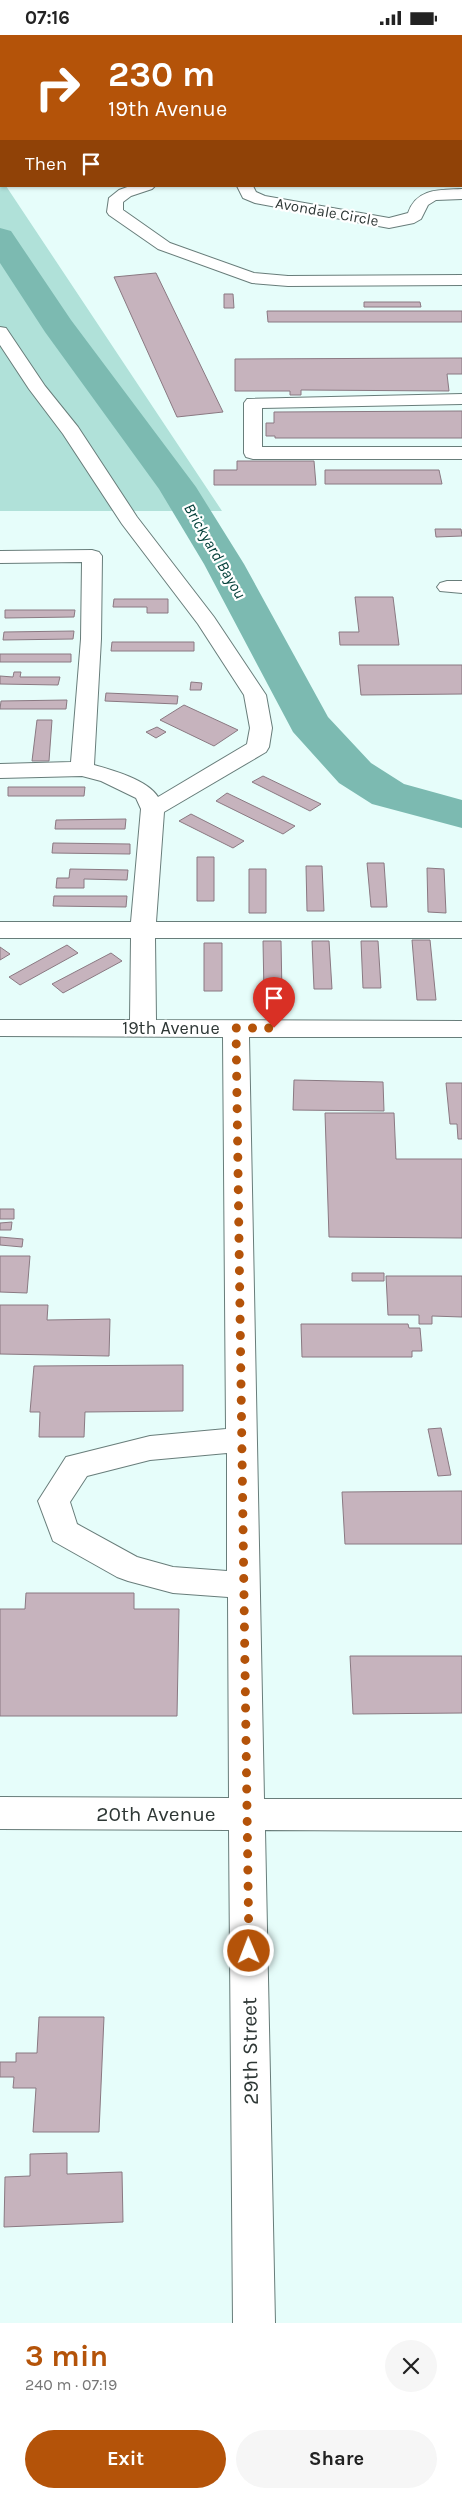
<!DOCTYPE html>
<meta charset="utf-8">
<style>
body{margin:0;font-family:Karla,sans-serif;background:#f6f6f6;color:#222;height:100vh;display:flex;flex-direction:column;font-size:19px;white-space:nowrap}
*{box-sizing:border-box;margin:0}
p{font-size:16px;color:#767676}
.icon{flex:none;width:28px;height:28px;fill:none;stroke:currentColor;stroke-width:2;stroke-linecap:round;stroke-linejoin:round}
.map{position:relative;height:2288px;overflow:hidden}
.sheet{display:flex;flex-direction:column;background:#fff;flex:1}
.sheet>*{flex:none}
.guide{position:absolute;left:0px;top:0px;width:462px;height:152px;box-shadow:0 1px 4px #0004;background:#b45309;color:#fff;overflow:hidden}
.pin{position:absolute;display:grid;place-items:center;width:42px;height:42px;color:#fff;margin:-51px -21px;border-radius:50% 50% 50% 0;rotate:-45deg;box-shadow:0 0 5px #0007}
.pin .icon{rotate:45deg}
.me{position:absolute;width:55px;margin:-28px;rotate:359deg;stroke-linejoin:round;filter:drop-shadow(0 0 4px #0008)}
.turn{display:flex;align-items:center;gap:18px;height:105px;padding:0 25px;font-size:22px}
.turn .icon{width:65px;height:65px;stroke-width:2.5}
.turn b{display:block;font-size:35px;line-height:42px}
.then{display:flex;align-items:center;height:48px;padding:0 25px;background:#0003;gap:10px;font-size:19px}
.round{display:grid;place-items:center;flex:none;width:52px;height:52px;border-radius:26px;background:#f6f6f6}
.summary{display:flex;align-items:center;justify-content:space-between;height:85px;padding:0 25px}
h1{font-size:30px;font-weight:700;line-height:38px;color:#b45309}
.cta{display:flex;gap:10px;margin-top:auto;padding:10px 25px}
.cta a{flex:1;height:58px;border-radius:30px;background:#b45309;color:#fff;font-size:20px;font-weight:700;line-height:58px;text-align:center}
.cta a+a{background:#f6f6f6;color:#222}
.status{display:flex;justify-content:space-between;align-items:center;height:35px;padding:0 25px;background:#fff;direction:ltr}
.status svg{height:14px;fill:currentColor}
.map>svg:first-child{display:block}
</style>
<div class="status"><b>07:16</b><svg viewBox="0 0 49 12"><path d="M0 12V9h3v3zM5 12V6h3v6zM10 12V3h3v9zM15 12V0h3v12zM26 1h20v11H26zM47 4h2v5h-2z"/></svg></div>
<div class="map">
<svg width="462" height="2288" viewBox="0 0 462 2288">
<rect width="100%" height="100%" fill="#e6fdfa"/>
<path fill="#b0e1d9" d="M0,142L1,151H6L222,476H0Z"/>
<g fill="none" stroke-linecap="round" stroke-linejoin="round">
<path fill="#7cbab1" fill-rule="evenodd" d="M0,193L11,196L71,285L196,452L244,529L328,682L371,728L404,749L462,765V793L372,769L339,748L293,697L204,529L159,454L45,297L0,228Z"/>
</g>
<path fill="#c6b3bd" stroke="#8a7982" d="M399,0H462V7L461,1Z
M156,238L223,377L177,382L114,242Z
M224,259H233L234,273H224Z
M364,267H420L421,272H364Z
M267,276H462V287H268Z
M462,323V339H447L449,356L301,355V360H290V356H235V324Z
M462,376V403H275V401H266V388H274V377Z
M237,426H314L316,450H214V435H237Z
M325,435H439L442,449H325Z
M435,494H461L462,501L436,502Z
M355,562H393L399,610H340L339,597H359Z
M114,564H168V578H147V572H113Z
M5,575H75L74,582L5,583Z
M74,596L73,604L3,605L4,597Z
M112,607H194V616H111Z
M0,619H71V627H0Z
M358,630H462V659L361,660Z
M14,637H21L20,642H60L58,650L0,649V641L13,642Z
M191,647L202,648L201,655H190Z
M106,658L178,661L177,669L105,666Z
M67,665L66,674H0L1,666Z
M184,670L238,695L214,711L160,685Z
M37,685H52L49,726H32Z
M157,692L166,697L156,703L146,697Z
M263,741L321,769L310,776L252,747Z
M8,752H85L84,761H8Z
M227,758L295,791L283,799L216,766Z
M191,779L244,806L233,813L179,786Z
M126,784L125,794H55L56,785Z
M53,808L130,809V819L52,818Z
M197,822H214V866H197Z
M367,828H384L387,872H371Z
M306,831H322L324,876H307Z
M427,833L444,834L446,878L428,877Z
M70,834L128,835L127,845L84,844V853H56L57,843H69Z
M249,834H266V878H249Z
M54,861H127L126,872L53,871Z
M412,905H430L436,965H417Z
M263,906H281L282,959H264Z
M312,906H329L332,954H314Z
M361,906H378L381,953H363Z
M204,908H222V956H204Z
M67,910L78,918L20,950L9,942Z
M0,912L10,919L0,925Z
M111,918L122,926L63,958L52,949Z
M294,1045L383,1047L384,1076L293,1075Z
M446,1048H462V1104H458L457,1089H450Z
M325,1078H394L396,1124H462V1203L329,1202Z
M0,1174H14V1184H0Z
M12,1187L11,1195H0V1188Z
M0,1202L23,1204L22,1212L0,1210Z
M0,1221H30L27,1258L0,1257Z
M352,1238H384V1246H352Z
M386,1241H462V1282L432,1281V1289H419V1280H388Z
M0,1270H48L47,1285L110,1284L109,1321L0,1319Z
M301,1289H408L409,1293H420L422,1316H412V1322H302Z
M183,1330V1376L85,1377L84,1402H39L40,1377H30L34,1331Z
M441,1393L451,1440L438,1441L428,1394Z
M462,1456V1509H345L342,1457Z
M26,1558H134V1574H179L177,1681H0V1574H25Z
M350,1621H462V1678L353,1679Z
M39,1982H104L99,2097H33L36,2053H13L14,2042H0V2027H16V2018H37Z
M67,2118V2139L122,2137L123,2187L4,2192L5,2142L30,2141V2119Z"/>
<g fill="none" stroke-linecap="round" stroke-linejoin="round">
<g stroke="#687d7a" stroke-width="2">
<path id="minor" d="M86,0H100V1H86Z
M287,0H301V1H287Z
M461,33H462V41H461Z
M130,151H155L152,154L131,161L123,167V175L170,208L254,238L288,241L462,240V250L288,251L252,248L158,214L109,180L107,177L109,163L119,155Z
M237,151H253L256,157L265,161L389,183L408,178C417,153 439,155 462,154V164L436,165L428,170L421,184L414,188L389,193L255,168L243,163Z
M0,292L6,293L45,351L78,392L137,482L214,582L266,660L272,693L269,712L266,717L164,777L156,887H462V903H155L156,985L462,986V1002H249L264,1764H462V1796L265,1795L275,2288H233L229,1795L0,1794V1762L229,1763L228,1562L173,1558L128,1546L117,1542L53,1506L38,1466L66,1422L150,1401L226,1394L223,1002L0,1001V985H130L131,903H0V887H131L141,774L136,763L101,746L82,741L0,743V729L71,727L81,604L82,527L0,528V516L92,515L99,517L102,521L101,604L94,730C112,735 148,745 158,762L247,709L250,693L244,660L198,589L122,489L63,399L29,354L0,310ZM227,1418V1536L173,1532L137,1522L77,1489L70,1467L87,1441L150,1425Z
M462,359V369L262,373V412H462V424H253L246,422L244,418V368L247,364Z
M447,546H462V558L440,556L437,552L440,548Z"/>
</g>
<use href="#minor" fill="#fff" fill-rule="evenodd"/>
</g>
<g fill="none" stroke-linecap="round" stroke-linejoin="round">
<path stroke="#b45309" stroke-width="9" stroke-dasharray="0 16.2" d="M249,1916L236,993H274"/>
</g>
<g text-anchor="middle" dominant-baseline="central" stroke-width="4.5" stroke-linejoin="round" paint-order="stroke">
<g font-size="15" fill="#2e3735" stroke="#fff">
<text transform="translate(327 177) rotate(10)">Avondale Circle</text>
</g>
<g font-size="16" font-style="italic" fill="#04403a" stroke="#fff">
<text transform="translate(215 516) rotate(60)">Brickyard Bayou</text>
</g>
<g font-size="18" fill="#2e3735" stroke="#fff">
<text x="171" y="993">19th Avenue</text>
</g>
<g font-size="21" fill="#2e3735" stroke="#fff">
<text x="156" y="1779">20th Avenue</text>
<text transform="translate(250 2016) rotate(-91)">29th Street</text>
</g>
</g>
</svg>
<div class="pin" style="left:274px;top:993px;background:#d93025"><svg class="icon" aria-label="arrive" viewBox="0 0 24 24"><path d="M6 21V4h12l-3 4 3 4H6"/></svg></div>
<svg class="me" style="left:249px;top:1916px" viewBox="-20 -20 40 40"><circle r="17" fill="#b45309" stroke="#fff" stroke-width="3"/><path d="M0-11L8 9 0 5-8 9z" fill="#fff"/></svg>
<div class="guide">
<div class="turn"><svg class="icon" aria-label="right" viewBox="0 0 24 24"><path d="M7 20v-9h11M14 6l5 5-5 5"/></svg><div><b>230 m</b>19th Avenue</div></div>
<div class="then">Then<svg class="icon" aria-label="arrive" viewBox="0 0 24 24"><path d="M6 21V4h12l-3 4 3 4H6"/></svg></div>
</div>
</div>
<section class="sheet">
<div class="summary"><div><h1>3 min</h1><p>240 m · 07:19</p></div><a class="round"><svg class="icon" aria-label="close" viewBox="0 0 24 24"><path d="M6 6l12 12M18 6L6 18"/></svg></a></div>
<div class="cta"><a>Exit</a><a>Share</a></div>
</section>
